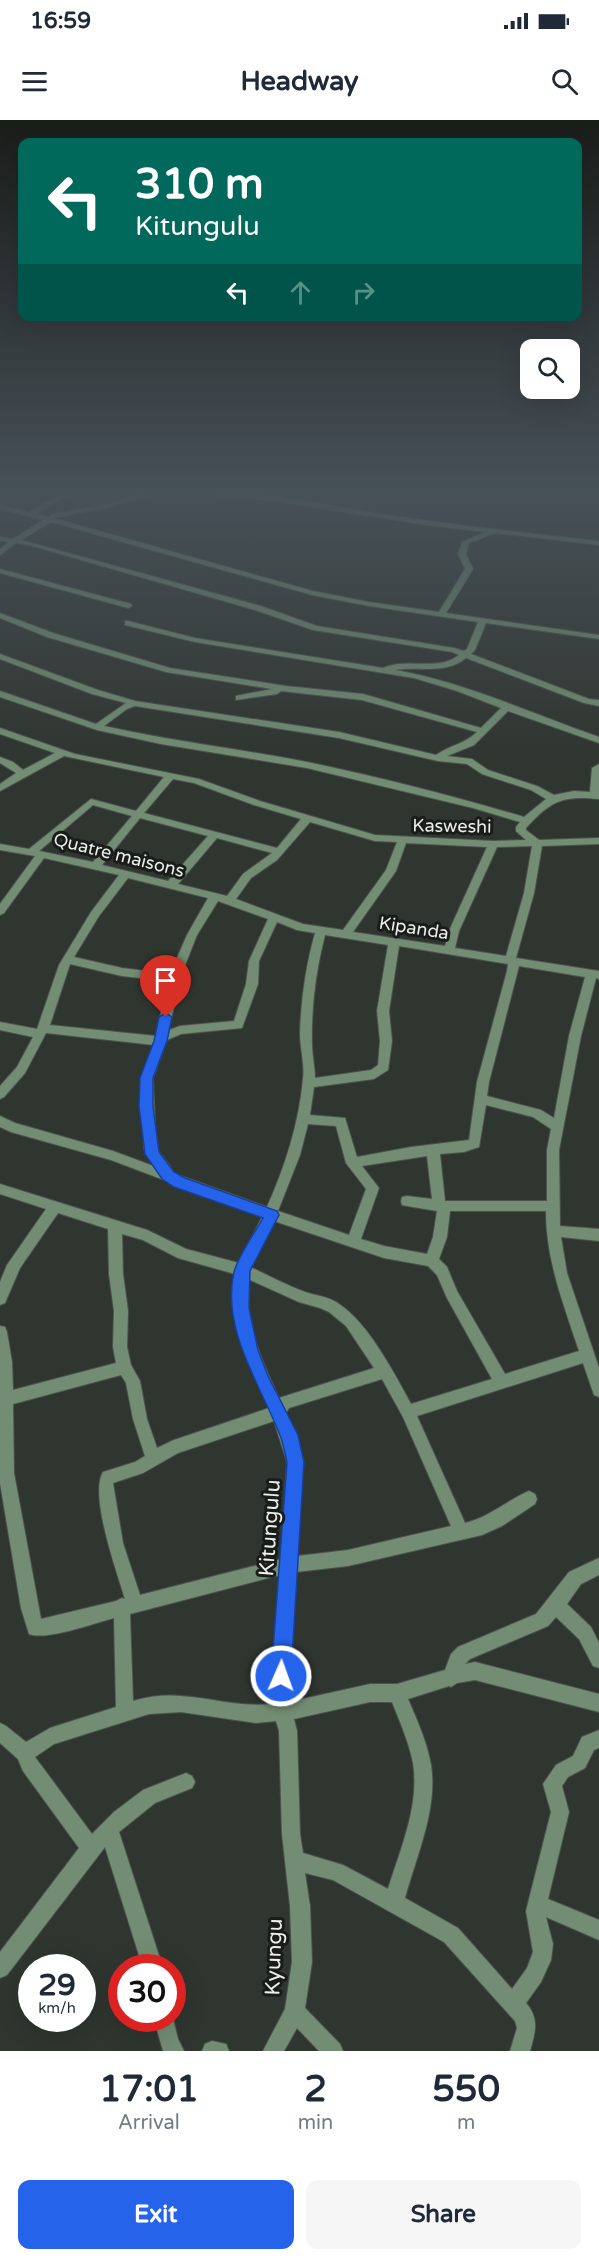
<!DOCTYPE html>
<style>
body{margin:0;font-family:"Varela Round",sans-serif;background:#f6f6f7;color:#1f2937;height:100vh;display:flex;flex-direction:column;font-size:22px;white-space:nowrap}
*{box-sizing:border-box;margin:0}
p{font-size:20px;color:#747a83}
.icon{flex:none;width:33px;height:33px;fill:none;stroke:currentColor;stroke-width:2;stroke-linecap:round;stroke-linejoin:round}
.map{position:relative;height:1931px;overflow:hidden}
.panel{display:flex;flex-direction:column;background:#fff;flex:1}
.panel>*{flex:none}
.banner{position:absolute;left:18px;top:18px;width:564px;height:183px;border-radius:12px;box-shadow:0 6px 24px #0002;background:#00695c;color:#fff;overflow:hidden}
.buttons{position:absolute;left:520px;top:219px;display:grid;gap:12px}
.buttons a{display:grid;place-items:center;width:60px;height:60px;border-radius:12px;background:#fff;box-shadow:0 6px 24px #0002;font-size:30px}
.speed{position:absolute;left:18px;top:1834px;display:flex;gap:12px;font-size:30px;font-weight:700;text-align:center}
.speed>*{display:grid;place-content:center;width:78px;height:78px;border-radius:50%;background:#fff;box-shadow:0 6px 24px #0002;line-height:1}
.speed small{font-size:15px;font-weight:400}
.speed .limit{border:9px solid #d22;background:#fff;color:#111}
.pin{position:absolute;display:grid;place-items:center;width:51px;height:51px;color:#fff;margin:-62px -26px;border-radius:50% 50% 50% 0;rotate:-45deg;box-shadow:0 0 6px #0007}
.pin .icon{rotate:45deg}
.me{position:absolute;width:66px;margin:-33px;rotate:2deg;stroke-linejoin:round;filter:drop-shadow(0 0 4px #0008)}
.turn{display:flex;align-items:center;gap:21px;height:126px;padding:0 18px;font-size:27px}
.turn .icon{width:78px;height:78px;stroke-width:2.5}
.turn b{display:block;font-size:42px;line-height:51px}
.lanes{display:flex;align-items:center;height:57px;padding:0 18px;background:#0003;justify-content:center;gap:30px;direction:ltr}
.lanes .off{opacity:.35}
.eta{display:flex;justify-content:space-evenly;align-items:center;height:102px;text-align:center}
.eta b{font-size:36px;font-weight:700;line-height:42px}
.button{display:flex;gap:12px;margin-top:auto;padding:12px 18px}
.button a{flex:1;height:69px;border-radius:12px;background:#2563eb;color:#fff;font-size:24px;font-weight:700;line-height:69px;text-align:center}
.button a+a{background:#f6f6f7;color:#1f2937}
.status{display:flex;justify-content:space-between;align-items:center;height:42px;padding:0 30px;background:#fff;direction:ltr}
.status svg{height:16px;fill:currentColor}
header{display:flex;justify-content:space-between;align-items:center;height:78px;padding:0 18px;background:#fff;font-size:27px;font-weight:700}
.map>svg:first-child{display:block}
</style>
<div class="status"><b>16:59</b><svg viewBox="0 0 49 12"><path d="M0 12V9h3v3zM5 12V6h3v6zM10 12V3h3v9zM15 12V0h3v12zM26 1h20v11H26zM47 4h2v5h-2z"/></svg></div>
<header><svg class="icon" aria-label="menu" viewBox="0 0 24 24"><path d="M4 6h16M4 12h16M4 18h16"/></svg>Headway<svg class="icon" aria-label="search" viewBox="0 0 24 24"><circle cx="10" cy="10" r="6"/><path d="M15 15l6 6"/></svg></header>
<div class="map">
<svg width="599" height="1931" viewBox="0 0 599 1931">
<rect width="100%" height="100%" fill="#2f352f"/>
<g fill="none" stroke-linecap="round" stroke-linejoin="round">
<g stroke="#4d534d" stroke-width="2">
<path id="minor" d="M67,371H75L36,394L49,397L52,394L103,385L151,371H161L106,388L53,398L313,471L369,482L439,492L465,449L458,434L462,422L485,412L433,406L267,380L190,373L187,371C251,367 318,384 381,394C454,405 526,413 599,421V425L495,413L469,423L466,434L473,449L446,493L599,515V519L486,503L475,530L471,534L589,579L599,580V586L584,583L466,538C445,555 420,546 395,550C465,562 532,594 599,617V623L508,591L474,625L447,636L472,639L488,650L537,666L554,675L574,671L590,672L592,648L599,644V679C563,675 550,681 526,708V710L539,720L599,718V724L542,726L534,773L516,838L599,851V859L596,858L581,916L559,1030L560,1106L599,1109V1121L561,1117L567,1153L599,1248V1277L594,1275L583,1243L417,1296L465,1403C490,1397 506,1381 529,1371L535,1374L537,1379L535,1384L502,1406L482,1415L348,1446L296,1452L289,1582L370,1564H397L445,1550L451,1534L458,1527L536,1494L569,1452L599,1438V1455L581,1464L567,1484L591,1507L599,1523V1548L593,1546L579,1519L556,1497L548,1506L470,1539L465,1544L475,1542L599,1574V1592L475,1560L457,1563L451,1567L449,1566L408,1579C417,1600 427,1622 431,1645C438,1689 416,1737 405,1778L458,1808L512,1869L527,1848L533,1832L526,1791L551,1692L543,1664L556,1645L573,1636L582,1617L599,1610V1628L594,1630L585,1648L568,1657L562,1666L569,1692L548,1779L599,1800V1820L546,1797L553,1824L551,1840L541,1862L526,1883C540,1899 535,1913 530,1931H510L517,1908L515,1901L444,1822L333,1760L305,1753L310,1786L312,1842L305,1888L340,1924L343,1931H319L297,1908L284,1931H263L285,1889L292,1842L290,1786L282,1714L279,1611L276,1601L256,1603L181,1592L149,1594L54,1624L35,1637L92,1714L114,1692L143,1670L186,1653L192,1656L195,1662L192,1668L155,1683L119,1712L163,1848H143L105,1727L7,1855L0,1858V1832L79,1728L23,1651L18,1639L0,1623V1603L6,1606L26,1622L50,1608L116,1587L114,1498C94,1503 47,1521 29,1514L21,1488L0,1363V1206L5,1207L7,1212L12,1242L13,1270L116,1243L113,1227L114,1191L109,1154L108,1109L58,1093L20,1148L5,1183L0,1185V1162L7,1145L46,1089L0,1074V1064L147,1110L186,1129L239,1143L262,1097L111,1040L11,1012L0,1007V996L15,1003L113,1031L156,1047L144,1029L141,958L154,925L46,913L25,953L4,977L0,979V966L17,947L33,917L0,910V902L37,909L59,845L91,792L119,755L44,738L4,793L0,795V784L35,736L0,730V724L29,729L91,679L136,691L164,657L64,636L0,671V664L16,653L0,643V637L13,642L23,650L55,633L0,614V608L75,634L199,659L260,681L375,715L493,721L526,720L516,711V707L520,702L473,688L307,648L161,624L97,610L0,577V571L96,604L126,583L92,574L0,539V534L98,570L135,581L339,612L436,635C450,625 465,624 477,612L362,580L281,571L277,574L236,580V576L272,569L166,552L47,517L0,498V493L53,513L170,548L286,566L363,574L481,608L501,588L457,571L414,558L195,522L125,505V501H128L195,518L383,548C408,537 438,552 459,535L452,532L313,510L255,490L29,425L16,423L0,435V429L9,422L0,421V417L13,419L43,400L0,389V385L29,392ZM51,402L312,475L369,486L478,502L467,529L464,531L454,528L317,506L261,486L21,420ZM135,586L339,618L438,641L467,644L482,654L531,670L546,679L524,697C453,676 380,657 307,642C240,629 171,621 104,606L127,589ZM173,659L194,663L254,685L301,699L277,728L144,693ZM93,685L132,696L93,742L39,731ZM140,698L208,716L168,761L102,745ZM310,702L375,721L397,722L386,750L343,810L303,804L236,779L251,758L277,740ZM217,718L272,733L243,754L227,776L178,764ZM406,723L487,727L449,811L445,826L353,812L396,751ZM532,726L524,773L506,836L455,828L459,811L497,727ZM128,758L208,778L187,815L170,854L122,848L74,837L99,796ZM218,781L268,799L249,841L246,864L234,901L180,906L169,910L180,858L197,815ZM277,802L297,810L315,813C306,845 301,880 300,913C300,929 305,944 303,959C299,1003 285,1047 267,1087L173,1053L170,1046L156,1028L153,958L167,920L181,914L242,908L258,864L259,841ZM325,815L388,825L377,891L380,921L378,945L371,950L315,958C315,947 312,936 312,925C311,888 316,850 325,815ZM399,826L508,844L507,851L477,962L469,1020L411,1027L357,1037L345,998L310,995L314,967L374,959L388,950L392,921L389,891ZM70,844L122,856L168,861L156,916L50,905ZM519,846L585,857L569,916L554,998L541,990L487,976L489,962ZM486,985L533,997L551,1009L547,1030V1081H445L440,1034L464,1032L479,1027ZM308,1004L336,1006L346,1043L366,1069L349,1115L278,1091L300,1035ZM427,1036L432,1079L407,1076L402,1077L401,1081L402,1085L407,1086L437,1091L433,1117L427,1134L384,1126L361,1119L379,1068L362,1046ZM450,1091H546C546,1141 564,1185 579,1231L505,1254L457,1171L447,1147L439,1139L447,1117ZM274,1101L384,1138L428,1146L437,1155L447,1178L492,1259L411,1284C394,1253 369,1204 339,1184C328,1176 317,1176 305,1172C286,1165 268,1155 250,1147ZM122,1114L143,1120L178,1138L235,1154C229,1205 248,1243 269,1288L174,1320L157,1328L147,1299L140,1261L131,1245L127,1227L128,1191L123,1154ZM248,1159L299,1182L320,1188L329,1192L346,1206L374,1248L279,1278C261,1240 244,1202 248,1159ZM121,1255L126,1263L133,1299L145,1336L135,1342L103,1352C89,1375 117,1452 125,1479L122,1478L116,1481L41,1499L14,1353L13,1284ZM382,1259L403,1297L451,1406L348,1430L297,1436L303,1342L286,1293L289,1288ZM274,1301L287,1342L281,1439L140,1475L123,1423L113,1363L143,1353L178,1333ZM280,1455L272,1584C223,1589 183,1565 133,1581L130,1494ZM370,1582H392C400,1602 409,1622 413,1643C420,1685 400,1730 388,1769L343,1745L303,1733L300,1714L297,1611L294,1599Z
M0,449L131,484L132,486L128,488L0,453Z
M172,1895L178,1919L184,1931H163L154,1899H172Z
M212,1921L226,1924L229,1931H202L205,1924Z"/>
</g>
<use href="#minor" fill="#728d73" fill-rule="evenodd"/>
</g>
<linearGradient id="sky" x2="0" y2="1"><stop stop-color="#1a1d1a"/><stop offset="0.58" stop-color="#475158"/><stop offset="1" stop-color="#475158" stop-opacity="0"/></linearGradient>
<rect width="599" height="641" fill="url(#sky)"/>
<path fill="#2563eb" stroke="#184099" stroke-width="1.5" d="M166,893L172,897L167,921L153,958V986L159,1032L174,1052L185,1058L277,1091L279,1095L250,1151L249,1188L258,1230L268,1256L298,1315L304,1342L291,1556L288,1563L281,1566L274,1563L271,1556L287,1342C285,1333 283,1323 280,1315C260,1264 221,1209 234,1152C239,1134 254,1114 263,1098L174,1067L162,1059L145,1034L139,986L140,958L154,921L159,897Z"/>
<g text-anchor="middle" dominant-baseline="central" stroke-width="6" stroke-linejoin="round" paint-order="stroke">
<g font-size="18" fill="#eaefea" stroke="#191c19">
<text transform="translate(452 706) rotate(1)">Kasweshi</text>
<text transform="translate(119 735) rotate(14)">Quatre maisons</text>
<text transform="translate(414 808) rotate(9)">Kipanda</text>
</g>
<g font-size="21" fill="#eaefea" stroke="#191c19">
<text transform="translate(270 1408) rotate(-86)">Kitungulu</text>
<text transform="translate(274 1837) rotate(-88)">Kyungu</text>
</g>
</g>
</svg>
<div class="buttons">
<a><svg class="icon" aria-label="search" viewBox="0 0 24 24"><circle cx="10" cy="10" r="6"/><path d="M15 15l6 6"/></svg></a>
</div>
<div class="speed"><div>29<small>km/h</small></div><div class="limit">30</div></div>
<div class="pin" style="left:166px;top:897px;background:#d93025"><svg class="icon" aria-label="arrive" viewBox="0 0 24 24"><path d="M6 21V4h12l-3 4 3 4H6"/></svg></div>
<svg class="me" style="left:281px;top:1556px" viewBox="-20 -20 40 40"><circle r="17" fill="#2563eb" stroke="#fff" stroke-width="3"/><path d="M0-11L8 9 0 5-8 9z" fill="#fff"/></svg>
<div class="banner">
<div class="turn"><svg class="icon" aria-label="left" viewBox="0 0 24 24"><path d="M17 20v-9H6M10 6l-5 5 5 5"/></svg><div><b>310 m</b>Kitungulu</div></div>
<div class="lanes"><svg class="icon" aria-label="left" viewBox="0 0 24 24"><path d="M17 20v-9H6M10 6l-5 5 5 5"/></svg><svg class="icon off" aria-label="ahead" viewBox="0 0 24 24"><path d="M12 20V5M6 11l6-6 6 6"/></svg><svg class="icon off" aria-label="right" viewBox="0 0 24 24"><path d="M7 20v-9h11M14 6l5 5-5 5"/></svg></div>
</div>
</div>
<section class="panel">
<div class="eta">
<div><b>17:01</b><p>Arrival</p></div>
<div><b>2</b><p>min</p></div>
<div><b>550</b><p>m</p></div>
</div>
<div class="button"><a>Exit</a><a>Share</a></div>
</section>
